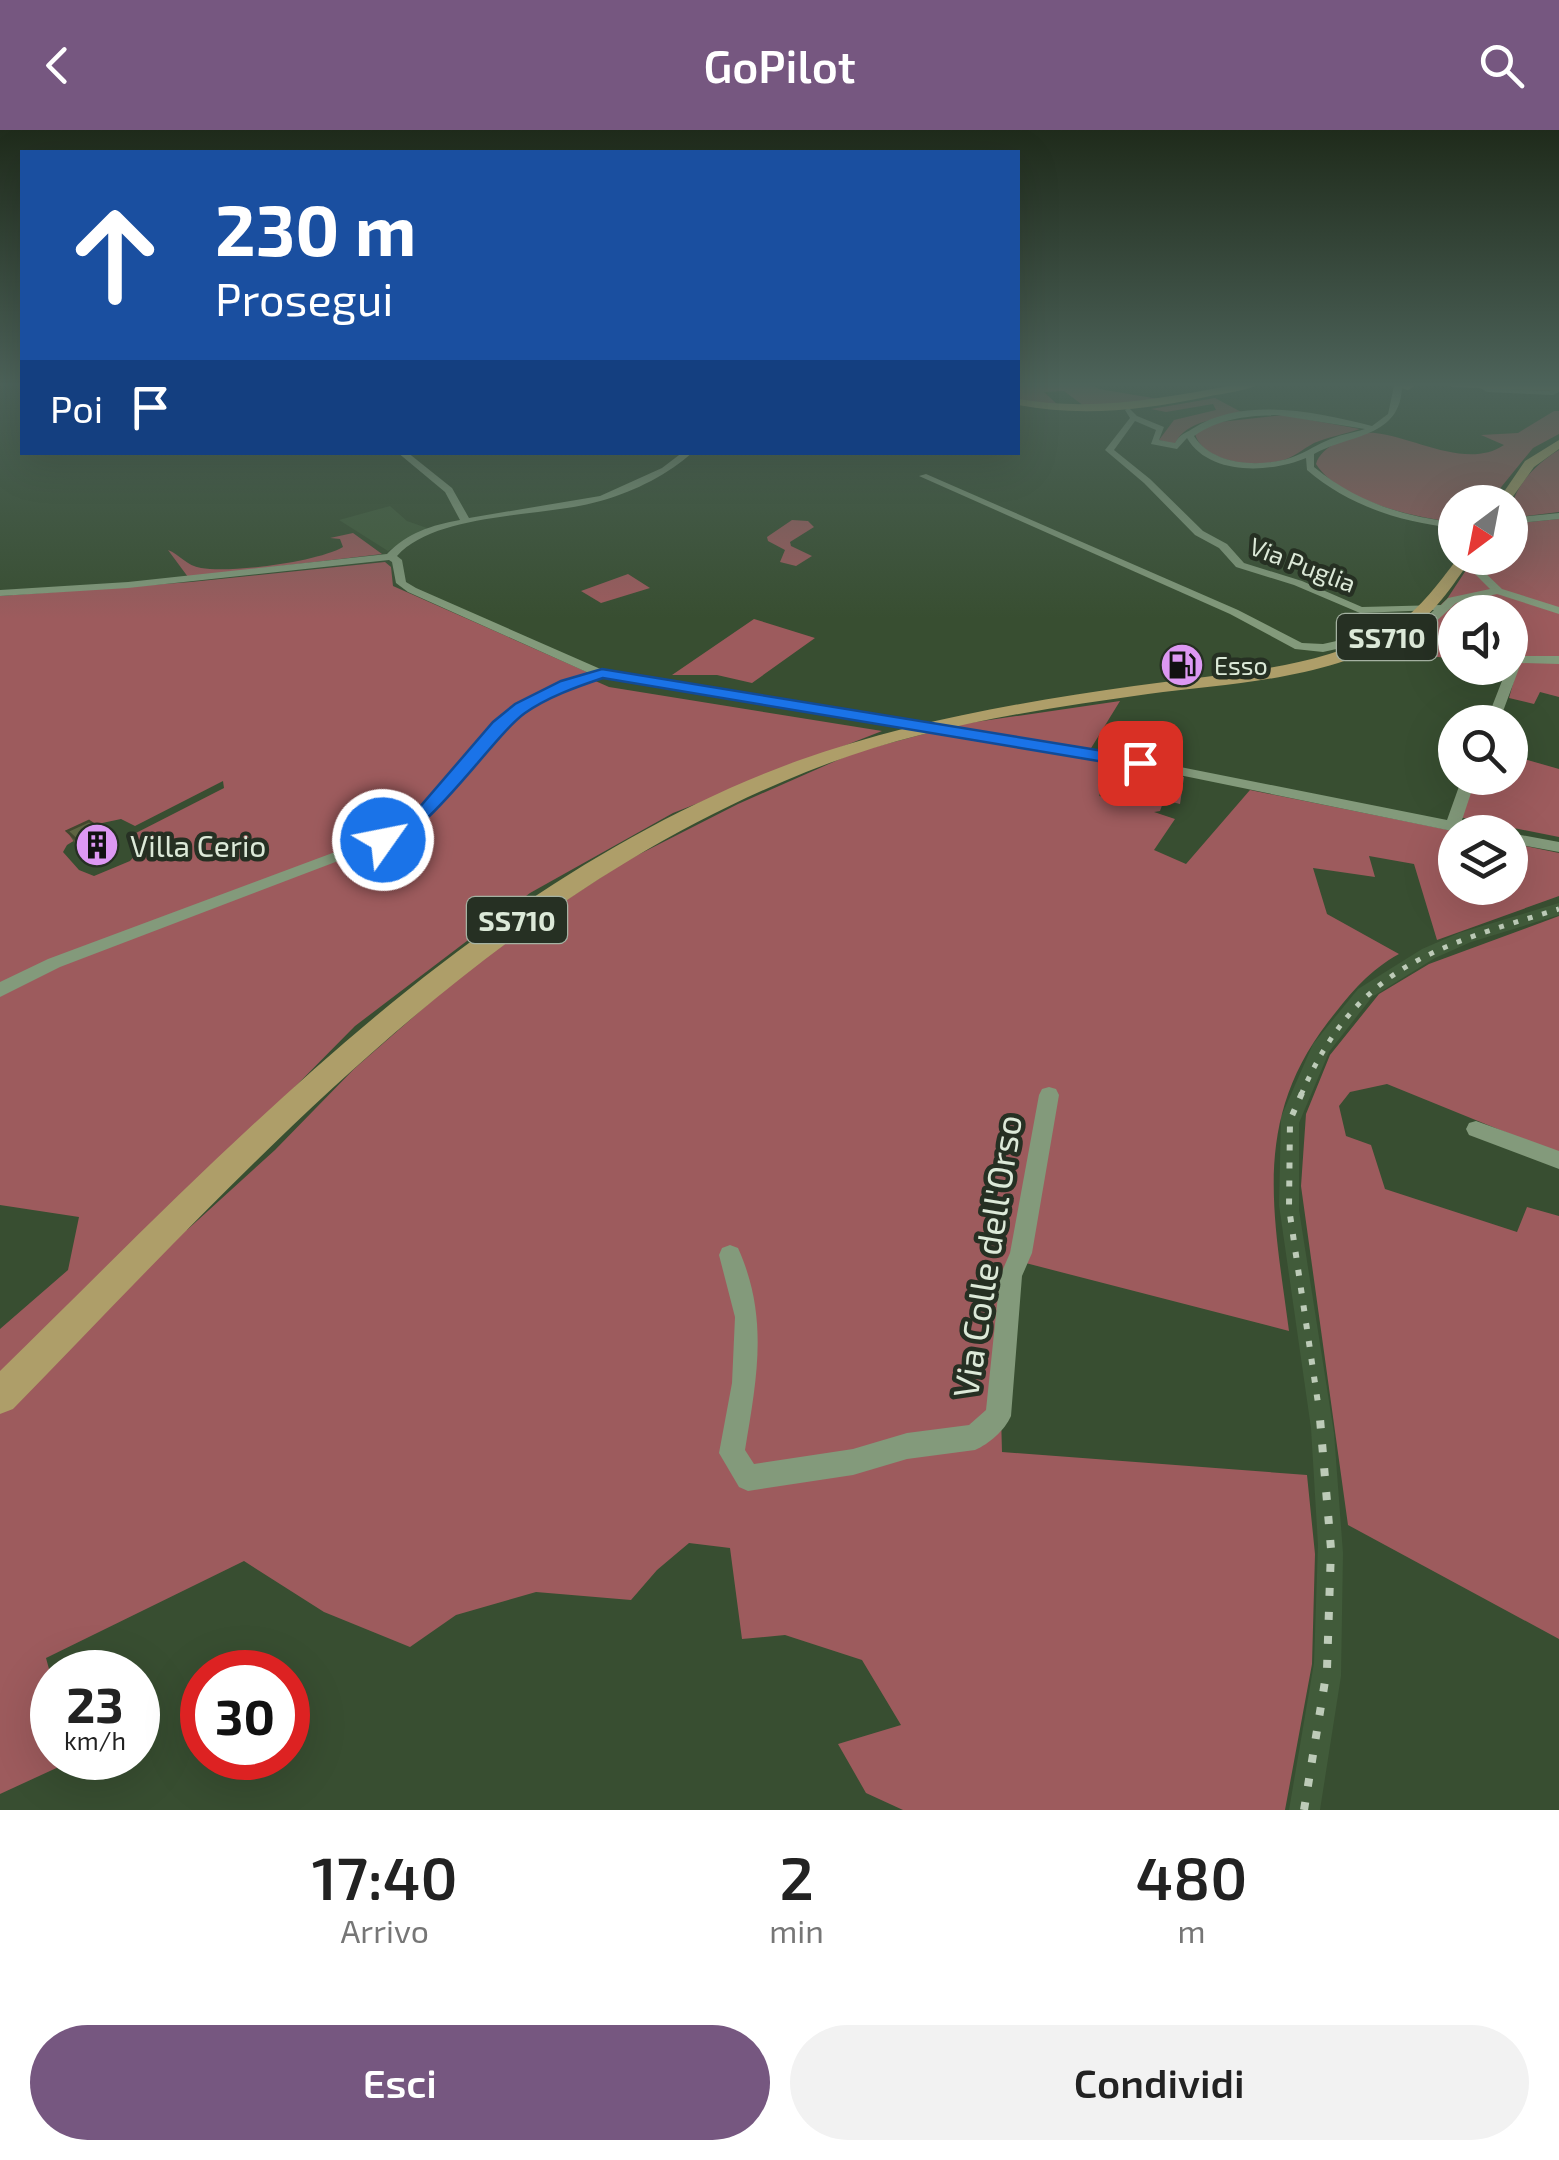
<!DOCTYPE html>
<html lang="it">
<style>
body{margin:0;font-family:"Exo 2",sans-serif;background:#f2f2f2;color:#222;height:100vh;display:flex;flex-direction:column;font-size:38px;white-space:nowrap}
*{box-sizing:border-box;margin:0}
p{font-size:32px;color:#767676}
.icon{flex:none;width:55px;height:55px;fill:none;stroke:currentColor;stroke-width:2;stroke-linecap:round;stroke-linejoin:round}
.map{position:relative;height:1680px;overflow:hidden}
.side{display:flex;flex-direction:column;background:#fff;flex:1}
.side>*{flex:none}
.banner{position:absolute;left:20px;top:20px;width:1000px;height:305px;border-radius:0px;box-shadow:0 10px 40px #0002;background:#1a4fa0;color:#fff;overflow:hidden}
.needle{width:65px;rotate:212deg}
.tools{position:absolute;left:1438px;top:355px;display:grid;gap:20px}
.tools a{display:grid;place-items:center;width:90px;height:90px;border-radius:50%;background:#fff;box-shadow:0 10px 40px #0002;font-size:50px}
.speed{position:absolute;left:30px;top:1520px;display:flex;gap:20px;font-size:50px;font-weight:700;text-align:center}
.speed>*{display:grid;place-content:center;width:130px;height:130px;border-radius:50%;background:#fff;box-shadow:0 10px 40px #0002;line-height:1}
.speed small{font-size:25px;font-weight:400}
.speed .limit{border:15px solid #d22;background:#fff;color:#111}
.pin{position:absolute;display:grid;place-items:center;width:85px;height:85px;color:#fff;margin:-42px;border-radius:20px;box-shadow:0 5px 15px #0006}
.me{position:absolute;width:110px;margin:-55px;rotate:57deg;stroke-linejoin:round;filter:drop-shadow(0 0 8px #0008)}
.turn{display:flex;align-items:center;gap:35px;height:210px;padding:0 30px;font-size:45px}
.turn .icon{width:130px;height:130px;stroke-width:2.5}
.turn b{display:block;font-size:70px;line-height:85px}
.then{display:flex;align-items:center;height:95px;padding:0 30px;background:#0003;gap:20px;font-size:38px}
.eta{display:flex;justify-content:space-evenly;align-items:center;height:170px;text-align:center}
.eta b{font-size:60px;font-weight:600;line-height:70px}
.action{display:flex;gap:20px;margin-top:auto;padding:20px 30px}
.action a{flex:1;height:115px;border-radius:60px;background:#765780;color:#fff;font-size:40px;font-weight:600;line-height:115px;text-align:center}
.action a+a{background:#f2f2f2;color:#222}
header{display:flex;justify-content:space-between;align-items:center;height:130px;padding:0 30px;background:#765780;color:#fff;font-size:45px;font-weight:600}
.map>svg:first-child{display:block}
</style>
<header><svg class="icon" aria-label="back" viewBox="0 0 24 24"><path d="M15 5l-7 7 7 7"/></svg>GoPilot<svg class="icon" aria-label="search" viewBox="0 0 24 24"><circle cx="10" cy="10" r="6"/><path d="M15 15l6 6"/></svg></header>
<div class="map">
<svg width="1559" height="1680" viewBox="0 0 1559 1680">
<rect width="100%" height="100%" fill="#384e31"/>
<path fill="#415b3a" d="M390,376L407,391L427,398L388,421L339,390Z
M1559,773V785L1471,812L1435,828L1372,867L1329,922L1299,993V1080L1334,1303L1343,1423L1341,1546L1320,1680H1289L1314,1533L1318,1415L1311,1298L1279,1075L1281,987L1313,914L1358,859L1422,819L1459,803Z"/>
<path fill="#9d5b5d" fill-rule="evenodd" d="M1018,254H1090L1099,259L1165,270L1088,279L1064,261L1044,262L1060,277L1018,270Z
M1215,268L1245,284C1222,288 1185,290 1175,314L1159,310L1174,290L1216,280L1213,274L1166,282L1151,279Z
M1554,281H1559V304L1533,318L1489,372H1455V392C1414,388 1339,370 1316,334C1321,315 1357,301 1375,303C1414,307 1467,340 1504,315L1481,305L1518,303Z
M1283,285L1360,299C1345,304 1328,307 1314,313C1301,320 1294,328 1279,331C1254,338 1203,332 1195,304L1211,293Z
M1559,320V382L1510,388C1510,360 1536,333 1559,320Z
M1559,389V529L1510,528V482H1455V528L1384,524L1376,519L1433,482L1447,469L1474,428H1510V394Z
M792,390L808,391L814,397L790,412L791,416L812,426L796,436L780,432L785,420L768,411L767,407Z
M353,403L382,424L188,447L168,420C179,424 187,436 201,438C232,443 317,432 343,417L340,409L330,408Z
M385,432L391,437L393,456L587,542L584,546L609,557L882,601L673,683L530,763L355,896L272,980L187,1100L275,1020L354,939L443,861L514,804L626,731L738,674L856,622L962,594L1120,571L1085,628L1184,647L1180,674L1164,670L1160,681L1154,682L1175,689L1154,720L1186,734L1250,660L1459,702H1455V758H1510V713L1559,723V766L1437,810L1414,734L1369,726L1375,747L1313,738L1327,784L1399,824C1368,841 1350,864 1328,892C1251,992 1274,1086 1289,1201L1010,1129L998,1174L1002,1322L1307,1345L1315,1424L1312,1534L1285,1680H903L866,1663L838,1614L901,1595L862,1530L785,1505L742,1509L730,1418L689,1413L657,1440L631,1470L536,1462L456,1485L410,1517L324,1482L244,1431L46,1528L52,1550V1628L76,1629L0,1664V1199L68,1140L79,1087L0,1075V466L191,452ZM223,651L224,658L134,704L132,708L145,714L130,731L94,746L79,740L63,722L67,715L90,701L88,696L121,689L135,696Z
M628,444L650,458L601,473L581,461Z
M754,489L815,508L752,553L717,545H672Z
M1519,532H1559V567L1540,562L1534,574L1509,568Z
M1510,625L1559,639V707L1459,687L1476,648H1510Z
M1559,786V1024L1387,954L1350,962L1339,976L1346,1006L1371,1015L1385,1059L1517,1102L1527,1077L1559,1086V1509L1348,1395L1301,1056L1306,984L1330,925L1379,864L1429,834Z"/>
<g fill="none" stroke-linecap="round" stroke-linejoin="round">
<path fill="#839a7b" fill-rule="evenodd" d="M1398,254L1402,256C1401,308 1350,304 1314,324V337C1355,371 1403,387 1455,392V398C1400,392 1349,376 1307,340L1306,328C1271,343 1209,346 1187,308L1177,319L1151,314L1156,300L1135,291L1114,320L1150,349L1203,401L1227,414L1244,433L1302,451L1362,477L1441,475L1448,468L1490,459L1469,438L1476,428H1486L1480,438L1502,459L1559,477V484L1497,464L1456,473L1416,510L1368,512L1323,522L1295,519L1230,484L919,346L926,344L1238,480L1302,513L1323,514L1368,504H1409L1434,480L1360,483L1294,455L1236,437L1219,418L1195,405L1144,353L1105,320L1130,288L1125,280L1129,278L1137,286L1164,297L1159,310L1175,313C1180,304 1184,304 1192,299C1243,266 1317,282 1372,296L1388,284L1394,256ZM1277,285L1365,299C1352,303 1338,305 1326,311C1314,316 1303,324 1290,328C1259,338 1212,335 1194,306C1220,288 1246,286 1277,285Z
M1473,254H1482L1489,258L1551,261L1559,256V262L1553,265L1487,262Z
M397,322H407L452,358L469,388L600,366L662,338L683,322H693C669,344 635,361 604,370C546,388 438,381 397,426L402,430L406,452L416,458L605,541L1140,629L1447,690L1462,648H1476L1461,693L1489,699L1492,702L1452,701L1140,637L603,548L571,558L526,581L504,599L429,686L388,712L60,837L0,867V852L48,829L378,706L419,680L494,593L516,575L563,552L591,544L408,462L396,453L392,432L389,430L128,458L0,466V460L128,452L387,424C407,403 432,395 460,390L445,362Z
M1559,383V389L1510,394V388Z
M1512,526H1559V534L1521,533L1499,592H1486L1507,538H1510Z
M1510,703L1559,712V722L1510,713Z
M1049,957L1056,959L1059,965L1032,1123L1022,1146L1011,1286C1005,1300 989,1314 975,1320L907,1329L853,1345L748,1361L739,1357L719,1323L732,1253L735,1187L719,1125L722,1118L730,1115L738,1118C769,1187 757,1248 745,1320L754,1334L853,1319L907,1303L969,1295L986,1280L1000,1146L1010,1123L1039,965L1042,959Z
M1476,991L1559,1021V1039L1469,1005L1466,999L1469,993Z"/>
<path fill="#ae9e69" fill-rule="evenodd" d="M1239,254H1259C1244,262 1223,263 1206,267C1142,280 1082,287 1018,275V269C1094,282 1164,268 1239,254Z
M1388,254H1417L1408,260Z
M1447,254L1559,255V261L1452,257Z
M1559,310V319L1534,337L1509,372H1497L1525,331Z
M1458,428H1472C1452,456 1433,487 1402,505C1326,550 1233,553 1148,564C1033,580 915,598 806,642C484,771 250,1036 13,1279L0,1284V1241C237,1009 478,748 797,631C906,592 1020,572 1134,556C1219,543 1308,542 1386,501C1417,484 1437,455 1458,428Z"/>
<path stroke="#bdcbb8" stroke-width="5" stroke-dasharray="5 10" stroke-linecap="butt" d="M1301,965C1356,837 1434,817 1559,779"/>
<path stroke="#bdcbb8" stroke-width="6" stroke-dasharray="6 12" stroke-linecap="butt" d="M1302,963L1290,990L1289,1078L1319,1280"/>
<path stroke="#bdcbb8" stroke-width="8" stroke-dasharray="8 16" stroke-linecap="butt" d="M1304,1680L1327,1539L1331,1419L1319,1277"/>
</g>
<path fill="#515739" d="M1106,640L1136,662L1132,673L1099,666Z
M67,701L119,718L117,719L119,724L98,734L74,712Z"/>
<path fill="#42472e" d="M113,707L119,718L117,719L119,724L98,734L91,723Z"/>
<path fill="#5e6542" stroke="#42472e" stroke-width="2.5" d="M1106,640L1139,646L1136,662L1102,655Z
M89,691L113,707L109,709L113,713L91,723L67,701Z"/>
<linearGradient id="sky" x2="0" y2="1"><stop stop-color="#1f2b1b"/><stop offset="0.52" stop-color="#4d635a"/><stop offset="1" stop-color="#4d635a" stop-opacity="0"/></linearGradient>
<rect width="1559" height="489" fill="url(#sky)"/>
<path fill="#1a73e8" stroke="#114b97" stroke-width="2.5" d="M602,539L1140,627L1149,633L1140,638L603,548C576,557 548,567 525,583C490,608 418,723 376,714V705L418,679L493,592L515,574L561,551Z"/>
<defs>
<g id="fuel-disc" transform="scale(2.25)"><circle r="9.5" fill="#dd98f3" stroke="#263023"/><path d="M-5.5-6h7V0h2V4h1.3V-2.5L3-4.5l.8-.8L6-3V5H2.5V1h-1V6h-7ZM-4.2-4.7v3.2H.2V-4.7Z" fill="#111"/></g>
<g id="building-disc" transform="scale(2.25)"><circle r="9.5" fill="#dd98f3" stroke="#263023"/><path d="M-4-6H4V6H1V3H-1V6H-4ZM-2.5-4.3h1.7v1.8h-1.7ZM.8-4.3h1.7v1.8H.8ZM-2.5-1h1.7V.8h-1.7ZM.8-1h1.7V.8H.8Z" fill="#111"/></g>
</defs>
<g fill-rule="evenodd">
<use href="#fuel-disc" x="1182" y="535"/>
<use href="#building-disc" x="97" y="715"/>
</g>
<g text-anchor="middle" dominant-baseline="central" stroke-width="9" stroke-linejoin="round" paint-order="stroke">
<g font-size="25" fill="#dce9d8" stroke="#263023">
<text transform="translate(1303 434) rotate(21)">Via Puglia</text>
</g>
<g font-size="25" fill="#dce9d8" stroke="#263023" text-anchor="start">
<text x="1214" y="535">Esso</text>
</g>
<g fill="#263023" stroke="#a5b2a2" stroke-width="2.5">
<rect x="1337" y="484" width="100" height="46" rx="8"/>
<rect x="467" y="767" width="100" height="46" rx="8"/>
</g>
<g font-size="28" font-weight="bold" fill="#dce9d8">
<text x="1387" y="507">SS710</text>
<text x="517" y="790">SS710</text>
</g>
<g font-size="30" fill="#dce9d8" stroke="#263023" text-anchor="start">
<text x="130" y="715">Villa Cerio</text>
</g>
<g font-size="35" fill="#dce9d8" stroke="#263023">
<text transform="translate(986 1126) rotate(-81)">Via Colle dell'Orso</text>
</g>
</g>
</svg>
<div class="tools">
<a><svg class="needle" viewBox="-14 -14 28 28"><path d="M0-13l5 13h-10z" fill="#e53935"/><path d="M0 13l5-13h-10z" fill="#767676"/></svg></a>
<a><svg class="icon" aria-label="sound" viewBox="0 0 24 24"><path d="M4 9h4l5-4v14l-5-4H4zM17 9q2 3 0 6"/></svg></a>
<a><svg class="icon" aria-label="search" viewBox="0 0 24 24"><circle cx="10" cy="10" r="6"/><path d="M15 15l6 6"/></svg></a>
<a><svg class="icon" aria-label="layers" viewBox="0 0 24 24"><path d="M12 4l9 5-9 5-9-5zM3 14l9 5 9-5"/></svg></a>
</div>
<div class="speed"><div>23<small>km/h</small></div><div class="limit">30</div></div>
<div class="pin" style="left:1140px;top:633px;background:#d93025"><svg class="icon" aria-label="arrive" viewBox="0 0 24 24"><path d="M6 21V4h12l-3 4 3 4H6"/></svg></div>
<svg class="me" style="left:383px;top:710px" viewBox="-20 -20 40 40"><circle r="17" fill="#1a73e8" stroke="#fff" stroke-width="3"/><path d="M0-11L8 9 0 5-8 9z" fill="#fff"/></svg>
<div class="banner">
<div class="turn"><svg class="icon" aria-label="ahead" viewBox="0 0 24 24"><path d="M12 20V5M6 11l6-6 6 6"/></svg><div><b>230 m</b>Prosegui</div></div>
<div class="then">Poi<svg class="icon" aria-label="arrive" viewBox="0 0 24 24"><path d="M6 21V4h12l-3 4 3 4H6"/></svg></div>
</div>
</div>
<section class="side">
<div class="eta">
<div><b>17:40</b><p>Arrivo</p></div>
<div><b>2</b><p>min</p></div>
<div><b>480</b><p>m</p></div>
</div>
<div class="action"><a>Esci</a><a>Condividi</a></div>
</section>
